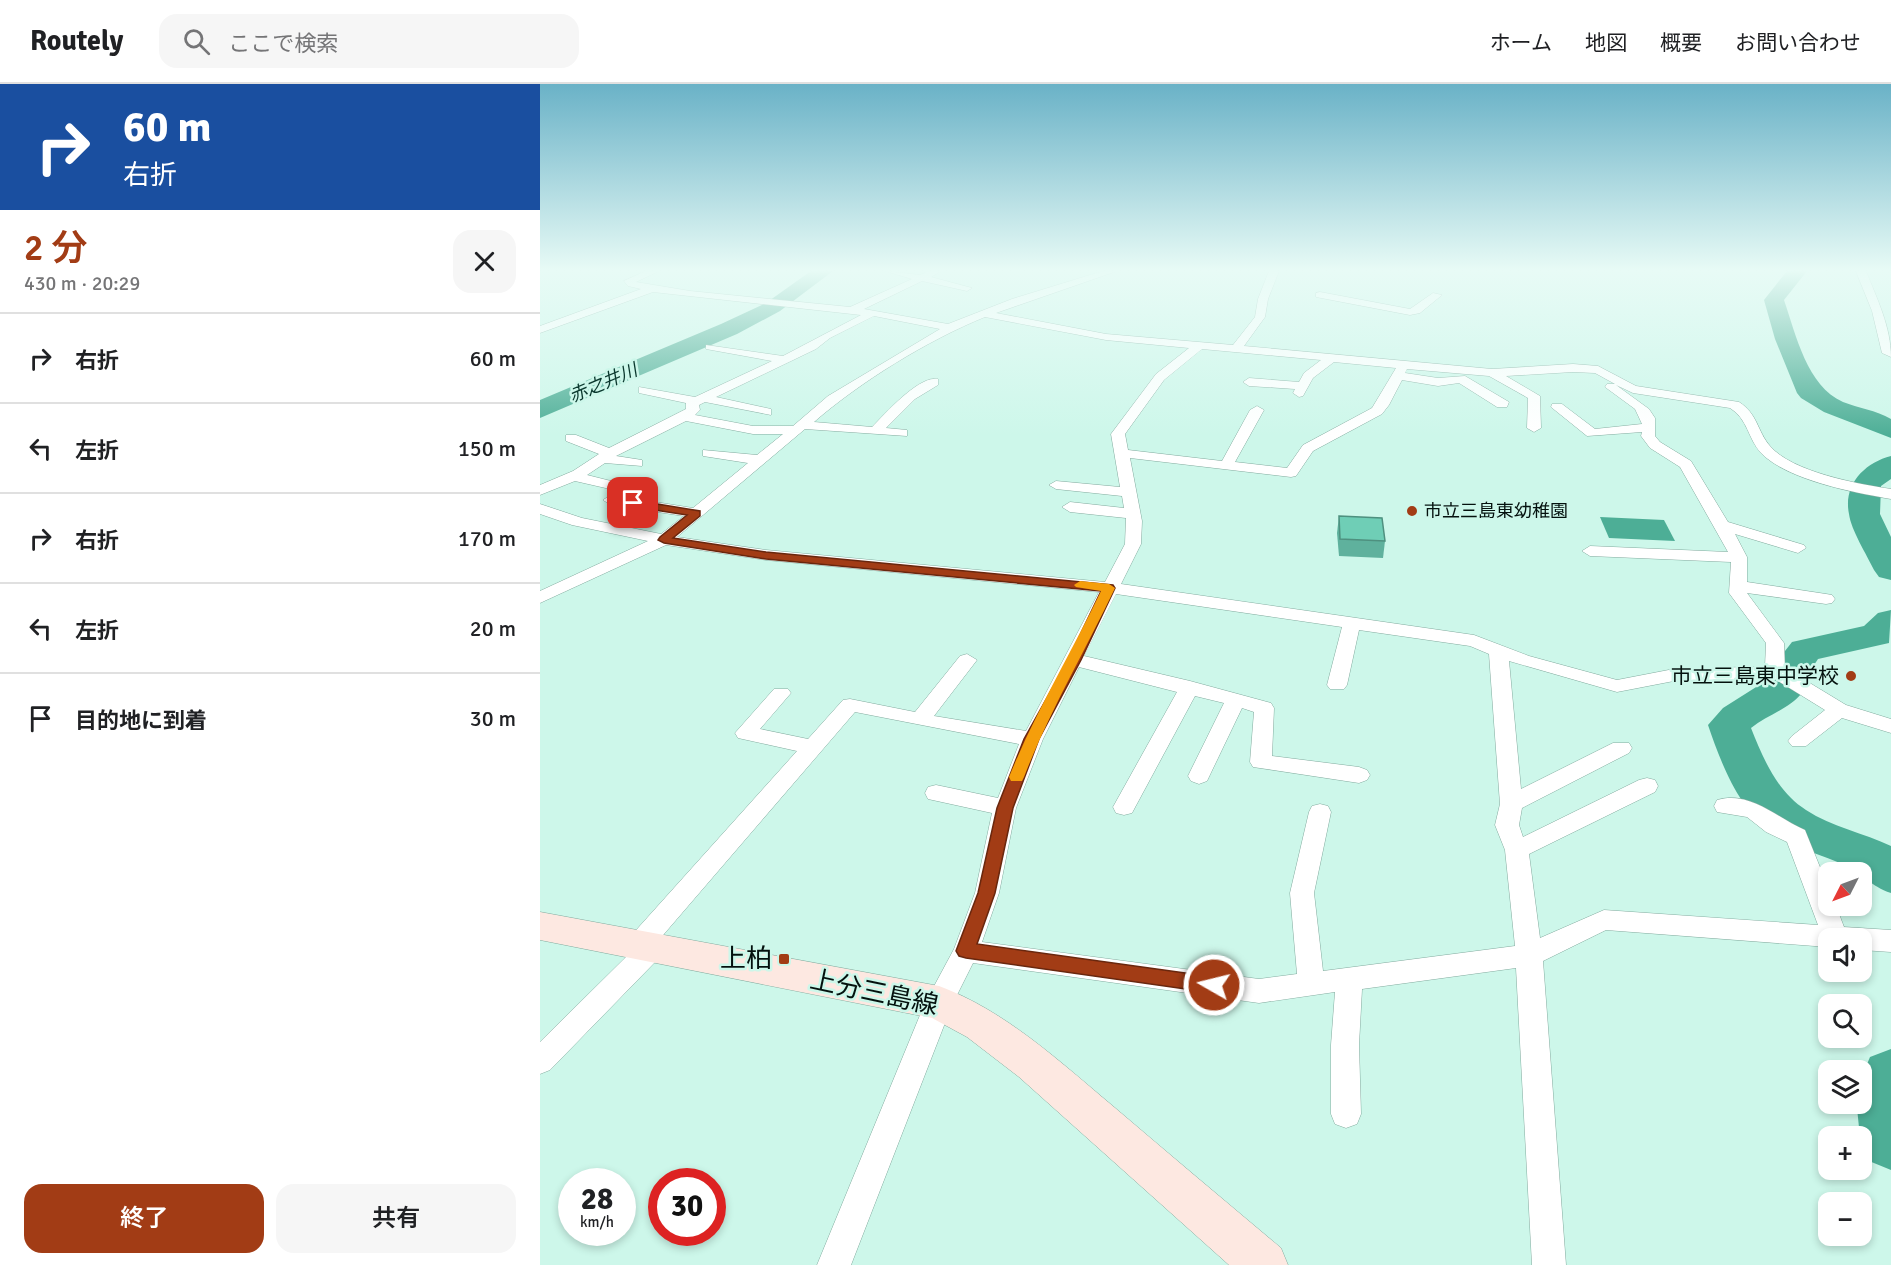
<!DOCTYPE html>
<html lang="ja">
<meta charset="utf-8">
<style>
body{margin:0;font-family:Signika,"Noto Sans JP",sans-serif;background:#f6f6f6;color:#202124;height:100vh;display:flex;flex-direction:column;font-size:22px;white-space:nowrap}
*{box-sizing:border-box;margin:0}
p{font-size:20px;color:#757577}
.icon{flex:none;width:33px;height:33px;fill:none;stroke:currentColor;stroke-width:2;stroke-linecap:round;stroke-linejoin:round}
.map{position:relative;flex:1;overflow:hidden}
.details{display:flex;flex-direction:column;background:#fff;width:540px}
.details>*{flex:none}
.top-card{background:#1a4fa0;color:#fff;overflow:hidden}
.needle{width:39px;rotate:228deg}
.controls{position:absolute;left:1278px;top:778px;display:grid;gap:12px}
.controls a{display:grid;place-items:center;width:54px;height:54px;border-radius:12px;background:#fff;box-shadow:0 3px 9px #0003;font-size:30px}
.speed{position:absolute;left:18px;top:1084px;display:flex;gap:12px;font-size:30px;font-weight:700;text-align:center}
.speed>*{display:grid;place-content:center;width:78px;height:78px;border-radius:50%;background:#fff;box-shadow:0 3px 9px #0003;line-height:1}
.speed small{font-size:15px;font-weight:400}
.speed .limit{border:9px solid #d22;background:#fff;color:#111}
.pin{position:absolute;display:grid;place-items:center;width:51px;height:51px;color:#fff;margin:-26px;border-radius:12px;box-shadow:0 3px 9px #0006}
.me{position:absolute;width:66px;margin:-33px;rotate:278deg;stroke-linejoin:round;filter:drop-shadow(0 0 4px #0008)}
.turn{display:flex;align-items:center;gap:21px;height:126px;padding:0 24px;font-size:27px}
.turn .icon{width:78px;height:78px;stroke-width:2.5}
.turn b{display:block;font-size:42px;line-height:51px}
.round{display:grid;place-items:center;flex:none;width:63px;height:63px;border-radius:18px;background:#f6f6f6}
.overview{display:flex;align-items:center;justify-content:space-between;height:102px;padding:0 24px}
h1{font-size:36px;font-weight:600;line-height:45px;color:#a23c15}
.primary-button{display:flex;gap:12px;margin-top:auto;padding:12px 24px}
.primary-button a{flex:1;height:69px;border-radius:18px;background:#a23c15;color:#fff;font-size:24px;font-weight:600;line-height:69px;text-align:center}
.primary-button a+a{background:#f6f6f6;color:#202124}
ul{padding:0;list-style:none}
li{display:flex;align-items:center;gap:18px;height:90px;padding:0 24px;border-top:2px solid #e0e0e0}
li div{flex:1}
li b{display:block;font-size:22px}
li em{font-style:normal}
header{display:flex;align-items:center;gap:36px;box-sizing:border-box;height:84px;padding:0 30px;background:#fff;border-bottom:2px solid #e0e0e0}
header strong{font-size:28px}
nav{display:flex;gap:33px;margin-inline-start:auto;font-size:21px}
.search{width:420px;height:54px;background:#f6f6f6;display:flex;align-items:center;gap:15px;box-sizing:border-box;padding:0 21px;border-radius:18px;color:#757577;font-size:22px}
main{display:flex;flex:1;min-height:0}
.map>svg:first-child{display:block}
</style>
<header>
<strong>Routely</strong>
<div class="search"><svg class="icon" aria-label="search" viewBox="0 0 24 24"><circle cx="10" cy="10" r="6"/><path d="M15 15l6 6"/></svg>ここで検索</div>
<nav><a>ホーム</a><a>地図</a><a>概要</a><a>お問い合わせ</a></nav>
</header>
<main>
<section class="details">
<div class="top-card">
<div class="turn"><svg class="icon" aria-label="right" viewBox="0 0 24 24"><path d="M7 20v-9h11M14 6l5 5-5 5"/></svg><div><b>60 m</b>右折</div></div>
</div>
<div class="overview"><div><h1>2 分</h1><p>430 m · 20:29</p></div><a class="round"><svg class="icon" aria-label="close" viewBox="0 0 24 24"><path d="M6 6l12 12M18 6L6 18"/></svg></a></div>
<ul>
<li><svg class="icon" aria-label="right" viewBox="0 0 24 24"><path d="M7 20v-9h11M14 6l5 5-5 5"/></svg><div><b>右折</b></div><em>60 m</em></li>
<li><svg class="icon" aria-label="left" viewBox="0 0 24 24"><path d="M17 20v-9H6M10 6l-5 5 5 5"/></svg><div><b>左折</b></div><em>150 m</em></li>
<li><svg class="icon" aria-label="right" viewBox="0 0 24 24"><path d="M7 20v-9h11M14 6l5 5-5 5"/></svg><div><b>右折</b></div><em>170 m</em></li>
<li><svg class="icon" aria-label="left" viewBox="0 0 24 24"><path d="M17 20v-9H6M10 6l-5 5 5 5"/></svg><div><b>左折</b></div><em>20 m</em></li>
<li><svg class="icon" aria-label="arrive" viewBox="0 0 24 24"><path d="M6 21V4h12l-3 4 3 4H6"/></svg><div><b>目的地に到着</b></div><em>30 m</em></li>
</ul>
<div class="primary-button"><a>終了</a><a>共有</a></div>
</section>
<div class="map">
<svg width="1351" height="1181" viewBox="0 0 1351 1181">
<rect width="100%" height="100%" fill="#cdf7ea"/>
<path fill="#4dae96" d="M1060,433L1124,436L1135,457L1069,454Z"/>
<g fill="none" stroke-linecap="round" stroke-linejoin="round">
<path fill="#4dae96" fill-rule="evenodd" d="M271,187H293L240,227L197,250L0,334V316L181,240L226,219Z
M1247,187H1267L1244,216C1256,251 1267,302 1303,318C1318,324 1336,326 1351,335V354L1284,328L1261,314L1257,309L1235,255L1224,216Z
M1351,372V395L1341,402L1340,430L1351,453V496L1339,493L1334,486C1327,471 1311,446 1309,430C1303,401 1324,379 1351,372Z
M1351,526L1349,559L1278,575C1270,585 1271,598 1262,609C1249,625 1227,631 1211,644C1223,674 1237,708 1266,726C1292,743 1324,749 1351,762V809C1330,802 1325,791 1306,782C1282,770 1255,765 1234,750C1199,727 1181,679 1168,641L1183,624L1232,593L1235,580L1252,558L1324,542L1338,529Z
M1351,965V1086L1329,1077L1320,1053L1317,1024V1020H1322V992L1330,973Z"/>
<g stroke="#83ab9f" stroke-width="1">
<path id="minor" d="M106,187H119L96,198L150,207L310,223L372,195L345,187L380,191L389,187H401L391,193L432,204L427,207L382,197L324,225L408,240L472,215L563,187H577L456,229L566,250L693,261L715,233L718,215L729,187H739L728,215L725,233L704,262L952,285L1033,280L1058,282L1096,302L1199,318C1218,330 1217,347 1230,362C1252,388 1318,400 1351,405V415C1315,409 1247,396 1221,369C1208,355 1208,335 1190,324L1093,309L1076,301L1109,325L1115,334V352L1120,358L1151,377L1188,438L1264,461L1266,464L1258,469L1195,450L1207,473V498L1286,510L1292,511L1295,515L1292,519L1286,520L1207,509L1244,559L1245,584L1306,621L1351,635V649L1302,634L1266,662H1252L1248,657L1252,652L1285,626L1233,594L1222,597L1139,596L1077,608L969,577L981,705L1073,659H1089L1092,664L1089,669L982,724L979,741L983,753L1099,696L1107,694L1115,696L1118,702L1115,708L989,770L1000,854L1064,826L1278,841L1247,758L1226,748L1207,733L1177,728L1174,722L1177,716C1210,706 1237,734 1265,746L1288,803V822H1296L1304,843L1351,846V868L1322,866V855H1288V863L1066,846L1003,877L1026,1181H992L976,884L822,905L819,961L821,1030L817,1040L806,1044L795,1040L791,1030V961L795,908L719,919L433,879L412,921L311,1181H277L385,919L414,865L435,809L452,729L388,715L385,709L388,703L396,701L458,714L479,660L315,628L118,857L124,865L120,873L10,986L0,990V958L89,870L85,862L89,854L257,667L198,654L195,649L234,605H248L251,609L220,645L268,655L303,616L310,615L375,628L420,572L427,570L437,576L394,632L486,647L559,508L226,476L126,461L0,519V507L108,457L32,441L0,430V420L42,434L121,450L144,432L71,421L63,416L71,411L153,424L208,379L163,372V366L217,371L243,350H213L146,337L76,372L102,376V382L65,379L47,391L75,398L77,401L75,404L70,405L35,397L0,411V401L33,387L59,370L26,357V351H36L69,364L146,325V319L99,309V303L155,313L232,277L166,265V261L243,272L321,231L113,208L0,249V242L101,205L88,202L84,197ZM334,232L400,245L288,312L253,342H213L155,331L160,326L159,321L165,318L231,331V325L176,313L276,265L290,254ZM445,233L566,256L649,264L616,290L571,350L580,403L516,397L509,401L516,405L582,412L584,424L530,418L522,423L530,428L586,434L585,460L565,498L226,466L137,453L265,345L367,352V346L346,344L375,315L398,301V295C379,291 345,330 332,343L274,338C320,298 388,256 445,233ZM662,265L781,276L764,289L759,298L709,294L703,298L709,302L755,305L753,309L759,313L763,312L773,294L794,278L856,284L832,324L763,361L747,384L695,378L724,326L717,322L710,326L682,377L588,366L585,350L624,296ZM867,285L949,292L988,314L987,344L994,348L1001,344L1000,312L966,292L1033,288L1055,289L1075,300H1067L1065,303L1095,325L1102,340L1055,345L1022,320H1012L1011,323L1047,352L1102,348L1101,352L1110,364L1140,383L1188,468L1050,462L1042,467L1050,472L1191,478L1189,509L1226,559L1225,583L1139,584L1077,596L989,572L934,551L581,500L601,460L602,437L590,374L751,393L756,392L773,367L842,330L849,321L862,296L898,302L919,299L957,323H967L969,318L925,292L898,294L865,289ZM576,510L802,543L787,601L790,605H804L807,601L819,546L930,562L949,570L960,720L955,741L965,766L975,862L783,887L774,809L791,728L788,722L780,720L772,722L769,728L750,809L757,890L719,895L442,858L459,809L476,724L503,655L539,583L637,608L573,723L576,729L584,731L592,729L655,612L684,619L648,692L651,697L659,700L667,697L702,624L714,628L710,678L713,683L819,699L827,696L830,691L827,686L819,683L732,672L734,624L731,619L650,597L544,572Z
M1316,187H1326C1337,215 1351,243 1351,273L1342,269L1332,227Z
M780,208L870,225L893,209L902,211L880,229L870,231L776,213V209Z"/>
</g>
<g stroke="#83ab9f" stroke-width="1">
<path id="secondary" d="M0,828L399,902C466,927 520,978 574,1023C629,1070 685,1117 741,1164L748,1181H689L479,993L427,953L392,934L0,856Z"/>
</g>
<use href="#minor" fill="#fff" fill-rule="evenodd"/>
<use href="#secondary" fill="#fde8e1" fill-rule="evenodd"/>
</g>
<path fill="#5fb19d" d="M799,432L845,457L843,474L799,472L797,449Z"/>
<path fill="#6fceb6" stroke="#4e907f" stroke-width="1.5" d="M799,432L842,434L845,457L800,455Z"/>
<linearGradient id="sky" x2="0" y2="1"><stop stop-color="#6ab2c7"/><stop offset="0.53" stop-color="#e8fbf6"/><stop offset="1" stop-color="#e8fbf6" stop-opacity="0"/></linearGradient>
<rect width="1351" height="352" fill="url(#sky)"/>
<path fill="#a23c15" stroke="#69270e" stroke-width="1.5" d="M93,416L160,427V432L133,454L226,468L573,501L575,504L541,576L499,655L473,724L455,809L437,860L674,893L681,895L683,901L681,907L674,909L426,874L419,872L416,867L438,809L457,724L484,655L528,576L561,507L226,475L124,459L118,456L120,453L147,431L89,422V417Z"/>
<path fill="#f59e0b" d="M540,497L569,500L575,504C545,567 509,628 484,693L482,697H471L469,693C495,629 531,569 561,507L536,503L534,501Z"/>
<g fill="#a23c15" stroke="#cdf7ea" stroke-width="2">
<circle cx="872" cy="427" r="6"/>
<circle cx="1311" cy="592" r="6"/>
<rect x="238" y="869" width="12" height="12" rx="3"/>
</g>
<g text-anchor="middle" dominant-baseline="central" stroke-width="5" stroke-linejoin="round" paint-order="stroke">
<g font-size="18" font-style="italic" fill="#0b382e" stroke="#cdf7ea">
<text transform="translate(63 299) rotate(-23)">赤之井川</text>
</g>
<g font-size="18" fill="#04110e" stroke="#cdf7ea" text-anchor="start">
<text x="884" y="427">市立三島東幼稚園</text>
</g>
<g font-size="21" fill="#04110e" stroke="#cdf7ea" text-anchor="end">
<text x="1299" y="592">市立三島東中学校</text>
</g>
<g font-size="26" fill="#04110e" stroke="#cdf7ea" text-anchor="end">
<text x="232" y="875">上柏</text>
</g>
<g font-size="26" fill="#04110e" stroke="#cdf7ea">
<text transform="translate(334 909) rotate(12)">上分三島線</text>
</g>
</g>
</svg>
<div class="controls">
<a><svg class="needle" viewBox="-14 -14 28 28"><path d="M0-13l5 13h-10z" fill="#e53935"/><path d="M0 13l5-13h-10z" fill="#757577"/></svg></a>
<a><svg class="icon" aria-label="sound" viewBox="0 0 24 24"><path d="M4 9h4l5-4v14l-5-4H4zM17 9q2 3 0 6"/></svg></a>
<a><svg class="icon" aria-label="search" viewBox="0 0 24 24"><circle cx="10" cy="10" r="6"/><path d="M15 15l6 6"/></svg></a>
<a><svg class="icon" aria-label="layers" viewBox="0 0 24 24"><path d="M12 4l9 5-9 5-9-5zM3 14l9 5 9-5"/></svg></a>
<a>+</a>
<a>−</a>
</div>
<div class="speed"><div>28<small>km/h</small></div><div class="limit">30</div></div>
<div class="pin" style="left:93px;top:419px;background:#d93025"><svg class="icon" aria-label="arrive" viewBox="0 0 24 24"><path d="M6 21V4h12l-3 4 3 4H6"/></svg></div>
<svg class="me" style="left:674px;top:901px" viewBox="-20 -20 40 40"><circle r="17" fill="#a23c15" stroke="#fff" stroke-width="3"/><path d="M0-11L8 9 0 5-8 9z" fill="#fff"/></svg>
</div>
</main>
